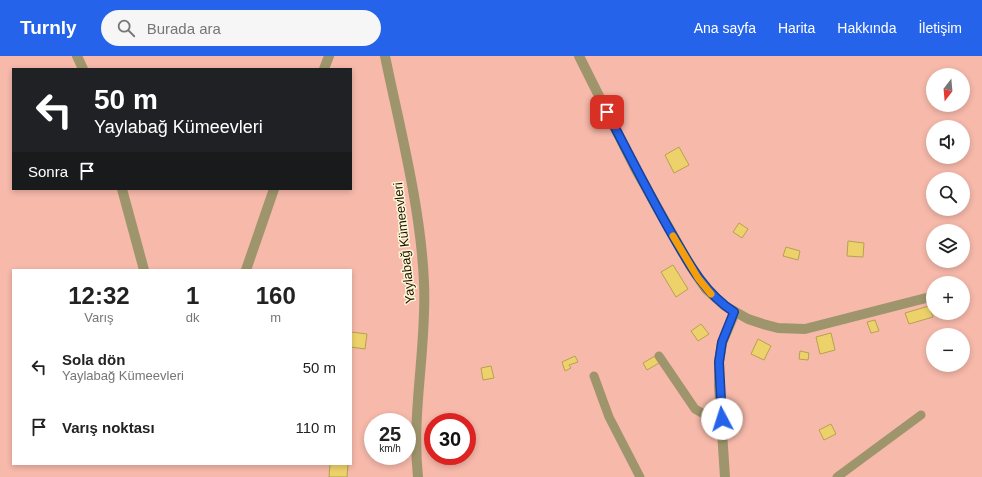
<!DOCTYPE html>
<html lang="tr">
<meta charset="utf-8">
<style>
body{margin:0;font-family:Arial,sans-serif;background:#f6f6f6;color:#222;height:100vh;display:flex;flex-direction:column;font-size:15px;white-space:nowrap}
*{box-sizing:border-box;margin:0}
p{font-size:13px;color:#767676}
.icon{flex:none;width:22px;height:22px;fill:none;stroke:currentColor;stroke-width:2;stroke-linecap:round;stroke-linejoin:round}
.map{position:relative;flex:1;overflow:hidden}
.details{position:absolute;left:12px;top:213px;width:340px;height:196px;display:flex;flex-direction:column;background:#fff;border-radius:0px;box-shadow:0 2px 6px #0003}
.details>*{flex:none}
.banner{position:absolute;left:12px;top:12px;width:340px;height:122px;border-radius:0px;box-shadow:0 2px 6px #0003;background:#202124;color:#fff;overflow:hidden}
.needle{width:26px;rotate:196deg}
.buttons{position:absolute;left:926px;top:12px;display:grid;gap:8px}
.buttons a{display:grid;place-items:center;width:44px;height:44px;border-radius:50%;background:#fff;box-shadow:0 2px 6px #0003;font-size:20px}
.speed{position:absolute;left:364px;top:357px;display:flex;gap:8px;font-size:20px;font-weight:700;text-align:center}
.speed>*{display:grid;place-content:center;width:52px;height:52px;border-radius:50%;background:#fff;box-shadow:0 2px 6px #0003;line-height:1}
.speed small{font-size:10px;font-weight:400}
.speed .limit{border:6px solid #d22;background:#fff;color:#111}
.pin{position:absolute;display:grid;place-items:center;width:34px;height:34px;color:#fff;margin:-17px;border-radius:8px;box-shadow:0 2px 6px #0006}
.me{position:absolute;width:44px;margin:-22px;rotate:355deg;stroke-linejoin:round;filter:drop-shadow(0 0 3px #0008)}
.turn{display:flex;align-items:center;gap:14px;height:84px;padding:0 16px;font-size:18px}
.turn .icon{width:52px;height:52px;stroke-width:2.5}
.turn b{display:block;font-size:28px;line-height:34px}
.then{display:flex;align-items:center;height:38px;padding:0 16px;background:#0003;gap:8px;font-size:15px}
.eta{display:flex;justify-content:space-evenly;align-items:center;height:68px;text-align:center}
.eta b{font-size:24px;font-weight:800;line-height:28px}
ul{padding:0;list-style:none}
li{display:flex;align-items:center;gap:12px;height:60px;padding:0 16px}
li div{flex:1}
li b{display:block;font-size:15px}
li em{font-style:normal}
header{display:flex;align-items:center;gap:24px;box-sizing:border-box;height:56px;padding:0 20px;background:#2563eb;color:#fff}
header strong{font-size:19px}
nav{display:flex;gap:22px;margin-inline-start:auto;font-size:14px}
.search{width:280px;height:36px;background:#f6f6f6;display:flex;align-items:center;gap:10px;box-sizing:border-box;padding:0 14px;border-radius:22px;color:#767676;font-size:15px}
.map>svg:first-child{display:block}
</style>
<header>
<strong>Turnly</strong>
<div class="search"><svg class="icon" aria-label="search" viewBox="0 0 24 24"><circle cx="10" cy="10" r="6"/><path d="M15 15l6 6"/></svg>Burada ara</div>
<nav><a>Ana sayfa</a><a>Harita</a><a>Hakkında</a><a>İletişim</a></nav>
</header>
<div class="map">
<svg width="982" height="421" viewBox="0 0 982 421">
<rect width="100%" height="100%" fill="#fee895"/>
<path fill="#f6b9aa" fill-rule="evenodd" d="M0,0H982V421H0ZM13,13H351V133H13ZM933,19H963V49H933ZM933,71H963V101H933ZM933,123H963V153H933ZM933,175H963V205H933ZM13,214H351V408H13ZM933,227H963V257H933ZM933,279H963V309H933ZM373,366H407V400H373ZM433,366H467V400H433Z"/>
<path fill="#edd26b" stroke="#b6a14f" d="M679,91L689,109L674,117L665,99Z
M739,167L748,173L742,182L733,176Z
M848,185L864,187L863,201L847,200Z
M786,191L800,195L798,204L783,200Z
M673,209L688,233L676,241L661,216Z
M929,250L933,261L909,268L905,257Z
M875,264L879,275L871,277L867,266Z
M701,268L709,278L698,285L691,275Z
M351,276L367,278L365,293L351,291Z
M831,277L835,294L820,298L816,281Z
M758,283L771,290L764,304L751,298Z
M800,295L809,297L808,304L799,303Z
M575,300L578,306L569,309L571,312L565,315L562,306Z
M655,300L659,307L647,314L643,307Z
M491,310L494,322L483,324L481,312Z
M831,368L836,378L824,384L819,374Z
M330,408H348L347,421H329Z"/>
<g fill="none" stroke-linecap="round" stroke-linejoin="round">
<path stroke="#9f956c" stroke-width="9" d="M659,300L695,353L709,361L722,363
M594,320L609,361L640,421
M837,421L921,359"/>
<path stroke="#9f956c" stroke-width="10" d="M77,0L83,13
M385,0C400,73 421,152 424,227C427,292 411,356 418,421
M579,0L635,112L691,211L706,233L725,250L748,263L763,268L778,272L805,273L930,241
M324,13L329,0
M122,133L144,214
M246,214L274,133
M725,421L719,330V306L722,287L735,256"/>
</g>
<g fill="none" stroke-linecap="round" stroke-linejoin="round">
<g stroke="#184099" stroke-width="10">
<path id="route" d="M607,56C627,95 647,134 669,173C687,204 703,236 734,256L722,286L719,306L722,363"/>
</g>
<use href="#route" stroke="#2563eb" stroke-width="7"/>
<path stroke="#f59e0b" stroke-width="7" d="M673,180L698,222L711,238"/>
</g>
<g text-anchor="middle" dominant-baseline="central" stroke-width="3" stroke-linejoin="round" paint-order="stroke">
<g font-size="13" fill="#1b1400" stroke="#fef6d6">
<text transform="translate(404 187) rotate(-96)">Yaylabağ Kümeevleri</text>
</g>
</g>
</svg>
<div class="buttons">
<a><svg class="needle" viewBox="-14 -14 28 28"><path d="M0-13l5 13h-10z" fill="#e53935"/><path d="M0 13l5-13h-10z" fill="#767676"/></svg></a>
<a><svg class="icon" aria-label="sound" viewBox="0 0 24 24"><path d="M4 9h4l5-4v14l-5-4H4zM17 9q2 3 0 6"/></svg></a>
<a><svg class="icon" aria-label="search" viewBox="0 0 24 24"><circle cx="10" cy="10" r="6"/><path d="M15 15l6 6"/></svg></a>
<a><svg class="icon" aria-label="layers" viewBox="0 0 24 24"><path d="M12 4l9 5-9 5-9-5zM3 14l9 5 9-5"/></svg></a>
<a>+</a>
<a>−</a>
</div>
<div class="speed"><div>25<small>km/h</small></div><div class="limit">30</div></div>
<div class="pin" style="left:607px;top:56px;background:#d93025"><svg class="icon" aria-label="arrive" viewBox="0 0 24 24"><path d="M6 21V4h12l-3 4 3 4H6"/></svg></div>
<svg class="me" style="left:722px;top:363px" viewBox="-20 -20 40 40"><circle r="19" fill="#fff"/><path d="M0-13L10 11 0 6-10 11z" fill="#2563eb"/></svg>
<div class="banner">
<div class="turn"><svg class="icon" aria-label="left" viewBox="0 0 24 24"><path d="M17 20v-9H6M10 6l-5 5 5 5"/></svg><div><b>50 m</b>Yaylabağ Kümeevleri</div></div>
<div class="then">Sonra<svg class="icon" aria-label="arrive" viewBox="0 0 24 24"><path d="M6 21V4h12l-3 4 3 4H6"/></svg></div>
</div>
<section class="details">
<div class="eta">
<div><b>12:32</b><p>Varış</p></div>
<div><b>1</b><p>dk</p></div>
<div><b>160</b><p>m</p></div>
</div>
<ul>
<li><svg class="icon" aria-label="left" viewBox="0 0 24 24"><path d="M17 20v-9H6M10 6l-5 5 5 5"/></svg><div><b>Sola dön</b><p>Yaylabağ Kümeevleri</p></div><em>50 m</em></li>
<li><svg class="icon" aria-label="arrive" viewBox="0 0 24 24"><path d="M6 21V4h12l-3 4 3 4H6"/></svg><div><b>Varış noktası</b></div><em>110 m</em></li>
</ul>
</section>
</div>
